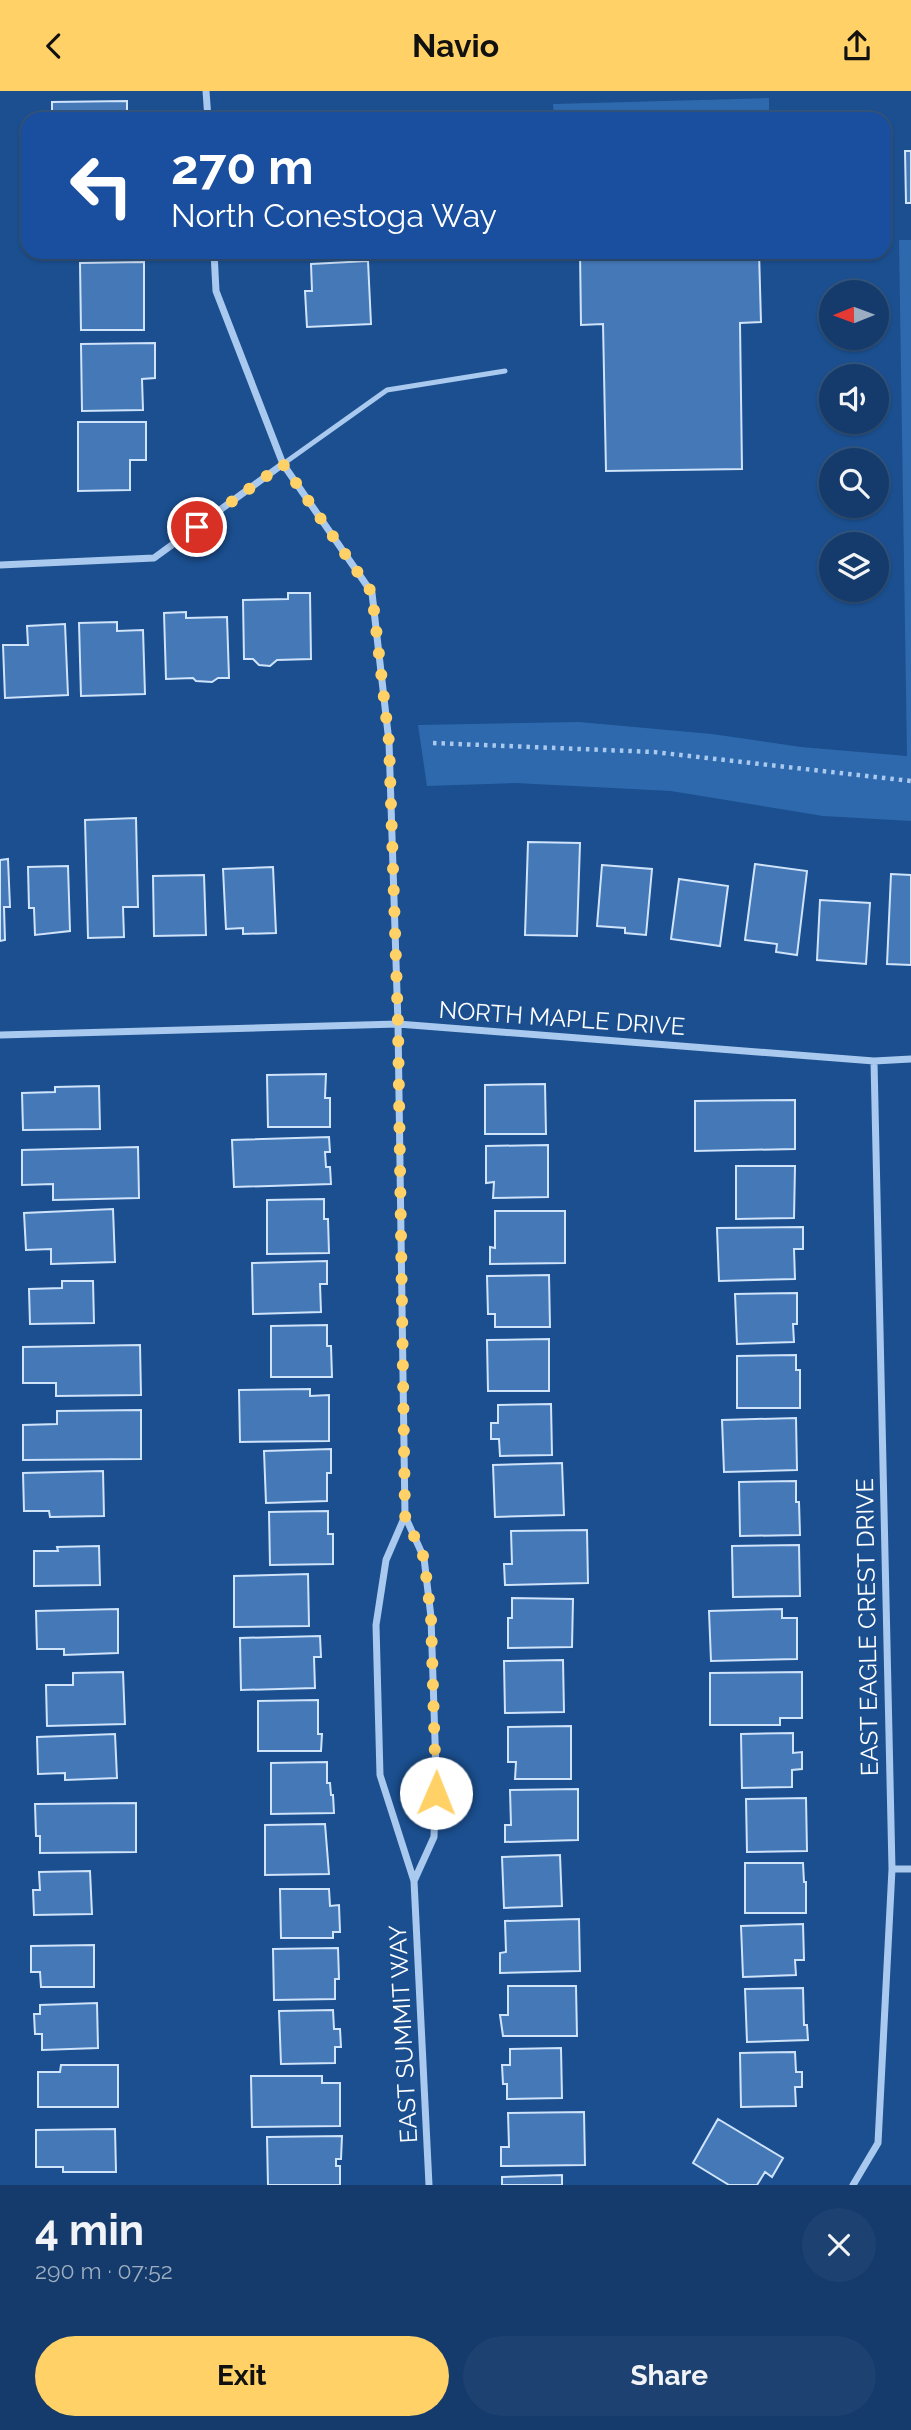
<!DOCTYPE html>
<meta charset="utf-8">
<style>
body{margin:0;font-family:Raleway,sans-serif;background:#1d4271;color:#f1f3f6;height:100vh;display:flex;flex-direction:column;font-size:26px;white-space:nowrap}
*{box-sizing:border-box;margin:0}
p{font-size:23px;color:#9dadc1}
.icon{flex:none;width:38px;height:38px;fill:none;stroke:currentColor;stroke-width:2;stroke-linecap:round;stroke-linejoin:round}
.map{position:relative;height:2094px;overflow:hidden}
.details{display:flex;flex-direction:column;background:#143b6b;flex:1}
.details>*{flex:none}
.hud{position:absolute;left:21px;top:21px;width:870px;height:147px;border-radius:21px;box-shadow:0 2px 5px #0004,0 0 0 2px #33557e;background:#1a4fa0;color:#fff;overflow:hidden}
.needle{width:46px;rotate:269deg}
.controls{position:absolute;left:819px;top:189px;display:grid;gap:14px}
.controls a{display:grid;place-items:center;width:70px;height:70px;border-radius:50%;background:#143b6b;box-shadow:0 2px 5px #0004,0 0 0 2px #33557e;font-size:35px}
.pin{position:absolute;display:grid;place-items:center;width:60px;height:60px;color:#fff;margin:-30px;border:4px solid #fff;border-radius:50%;box-shadow:0 2px 7px #0007}
.me{position:absolute;width:77px;margin:-38px;rotate:1deg;stroke-linejoin:round;filter:drop-shadow(0 0 5px #0008)}
.turn{display:flex;align-items:center;gap:24px;height:147px;padding:0 35px;font-size:32px}
.turn .icon{width:91px;height:91px;stroke-width:2.5}
.turn b{display:block;font-size:49px;line-height:60px}
.round{display:grid;place-items:center;flex:none;width:74px;height:74px;border-radius:37px;background:#1d4271}
.headline{display:flex;align-items:center;justify-content:space-between;height:119px;padding:0 35px}
h1{font-size:42px;font-weight:700;line-height:52px}
.button{display:flex;gap:14px;margin-top:auto;padding:14px 35px}
.button a{flex:1;height:80px;border-radius:42px;background:#ffd166;color:#111;font-size:28px;font-weight:700;line-height:80px;text-align:center}
.button a+a{background:#1d4271;color:#f1f3f6}
header{display:flex;justify-content:space-between;align-items:center;height:91px;padding:0 35px;background:#ffd166;color:#111;font-size:32px;font-weight:700}
.map>svg:first-child{display:block}
</style>
<header><svg class="icon" aria-label="back" viewBox="0 0 24 24"><path d="M15 5l-7 7 7 7"/></svg>Navio<svg class="icon" aria-label="share" viewBox="0 0 24 24"><path d="M12 15V3M7 8l5-5 5 5M5 13v7h14v-7"/></svg></header>
<div class="map">
<svg width="911" height="2094" viewBox="0 0 911 2094">
<rect width="100%" height="100%" fill="#1b4f8f"/>
<path fill="#2e69ad" d="M769,7V28H554L553,13Z
M899,149H911V730L823,725L671,700L515,692L427,695L418,634L579,631L712,643L801,656L907,665Z"/>
<path fill="#4478b7" stroke="#cfe3fa" stroke-width="2" d="M127,10V28H52V11Z
M905,60H911V112H906Z
M580,161H759L761,231L740,232L742,378L606,380L603,233L581,234Z
M368,170L371,233L307,236L305,200H312L311,173Z
M144,171V239H81L80,172Z
M155,252V287L142,288L143,319L82,320L81,253Z
M78,331H146V369H130V399L78,400Z
M288,502H310L311,568L277,569L270,575L259,574L253,568H244L243,509L288,508Z
M186,521V527L227,526L229,587H218L212,591L196,590L193,587L166,588L164,522Z
M117,531V540L143,539L145,603L81,605L79,532Z
M65,533L68,604L5,607L3,554H28L27,535Z
M136,727L138,816H123L124,846L88,847L85,729Z
M528,751L580,752L577,845L525,844Z
M8,768L10,816H4L5,849L0,850V769Z
M755,773L807,780L797,864L776,861L777,853L745,849Z
M602,774L652,778L646,844L625,842V837L597,835Z
M68,775L70,840L35,844L34,817H29L28,776Z
M273,776L276,842L243,843V837L226,838L223,778Z
M891,783L911,784V874L887,873Z
M204,784L206,844L154,845L153,785Z
M679,788L728,795L720,855L671,848Z
M820,809L870,812L866,873L817,869Z
M326,983L325,1007H330V1036H268L267,984Z
M545,993L546,1043H485V994Z
M99,995L100,1038L23,1039L22,1002L55,1001V996Z
M795,1009V1058L695,1060V1010Z
M329,1046L330,1061H325L326,1076H330L331,1093L234,1096L232,1049Z
M548,1054V1106L493,1107L494,1091L486,1092V1055Z
M138,1056L139,1107L53,1109V1093L22,1094V1059Z
M736,1075H795L794,1127L736,1128Z
M324,1108V1128H328L329,1162L267,1163V1109Z
M113,1118L115,1171L51,1173V1158L26,1159L24,1122Z
M495,1120H565V1172L490,1173V1156L495,1157Z
M803,1136V1158H794L795,1188L719,1190L717,1137Z
M327,1170V1193H320L321,1221L253,1223L252,1172Z
M549,1184L550,1236H495V1223H488L487,1185Z
M62,1190H93L94,1232L30,1233L29,1198L62,1197Z
M797,1202V1233H793L794,1251L737,1253L735,1203Z
M327,1234V1255H331L332,1286H271V1235Z
M549,1248V1300H488L487,1249Z
M140,1254L141,1304L56,1305V1292H23V1256Z
M796,1264V1279H800V1317H737V1265Z
M310,1298V1305L329,1304V1350L240,1351L239,1299Z
M551,1313L552,1364L500,1365L499,1348H491V1332H498V1314Z
M141,1319V1368L23,1369V1334L57,1333V1320Z
M796,1327L797,1379L724,1381L722,1329Z
M331,1358V1382H327V1410L266,1412L264,1360Z
M562,1372L564,1424L495,1426L493,1374Z
M103,1380L104,1425L50,1426L49,1420H24L23,1382Z
M796,1390V1411H799L800,1444L740,1445L739,1391Z
M328,1420V1443H333V1473L270,1474L269,1421Z
M587,1439L588,1492L505,1494L504,1473H512L511,1440Z
M799,1454L800,1505L733,1506L732,1455Z
M99,1455L100,1494L34,1495V1460H58L57,1456Z
M308,1483L309,1535L234,1536V1485Z
M512,1507L573,1508L572,1556L508,1557V1527H512Z
M118,1518V1562L64,1564V1558H37L36,1520Z
M782,1518V1527H797V1568L711,1570L709,1520Z
M320,1545L321,1566H314L315,1597L241,1599L240,1547Z
M563,1569L564,1621L505,1622L504,1570Z
M123,1581L125,1633L47,1635L46,1594H73V1582Z
M802,1581V1627H780V1634H710V1582Z
M318,1609V1643H322L321,1660H258V1610Z
M571,1635V1688H515L516,1671H508V1636Z
M793,1642V1662L802,1661V1678L792,1679V1696L742,1697L741,1643Z
M115,1643L117,1687L65,1689V1682L38,1683L37,1646Z
M327,1671V1692H330L331,1704H333L334,1722L271,1723V1672Z
M578,1698V1749L505,1751V1734H511L510,1699Z
M806,1707L807,1760L747,1761L746,1708Z
M136,1712V1761L40,1762V1745H36L35,1713Z
M325,1733L329,1783L265,1784V1734Z
M560,1764L562,1815L504,1817L502,1766Z
M745,1772H803L804,1791H806V1822H745Z
M90,1780L92,1823L34,1824L33,1799H40L39,1781Z
M280,1798H329L330,1815L339,1814L340,1841H333V1847H281Z
M579,1828L580,1880L500,1882V1862L506,1861L505,1830Z
M803,1833L804,1869H795L796,1884L743,1886L741,1835Z
M94,1854V1896H41L40,1881H31V1855Z
M338,1857L339,1888H335V1908L274,1909L273,1858Z
M508,1895H576L577,1945H503L500,1924H508Z
M803,1897L804,1934H807L808,1949L747,1951L745,1898Z
M97,1912L98,1957L42,1959V1943H35L34,1923H40V1914Z
M333,1919L334,1938H340L341,1956H335V1972L281,1973L279,1920Z
M561,1957L562,2007L507,2008V1993H503L502,1974H510V1958Z
M795,1961L796,1981H802V1996H795L796,2015L741,2016L740,1962Z
M61,1974H118V2016H38V1981H60Z
M251,1985H322V1992H340V2035L252,2036Z
M584,2021L585,2074L501,2075V2056H509L508,2022Z
M718,2028L783,2067L772,2086L765,2081L757,2094H729L693,2072Z
M115,2038L116,2081H63V2076H36V2039Z
M342,2045L341,2068H336V2075H340V2094H268L267,2046Z
M562,2084V2094H502V2086Z"/>
<g fill="none" stroke-linecap="round" stroke-linejoin="round">
<path stroke="#a9c9ee" stroke-width="4.5" stroke-dasharray="3.5 5" stroke-linecap="butt" d="M433,652L654,661L911,690"/>
<path stroke="#a9c9ee" stroke-width="5" d="M283,373L387,299L505,280"/>
<path stroke="#a9c9ee" stroke-width="7" d="M206,0L208,28
M214,161L216,200L283,373L372,502L389,651L398,933L405,1425L424,1467L431,1526L436,1680L434,1746L414,1790
M0,474L154,467L283,373
M0,944L398,933L874,970L911,968
M405,1425L386,1469L376,1534L380,1684L414,1790L429,2094
M892,1778H911
M853,2094L878,2052L892,1778L874,970"/>
</g>
<g fill="none" stroke-linecap="round" stroke-linejoin="round">
<path stroke="#ffd166" stroke-width="12" stroke-dasharray="0 21.6" d="M197,436L283,373L372,502L389,651L398,933L405,1425L424,1467L431,1526L436,1702"/>
</g>
<g text-anchor="middle" dominant-baseline="central" stroke-width="5" stroke-linejoin="round" paint-order="stroke">
<g font-size="24" fill="#fff" stroke="#1b4f8f">
<text transform="translate(562 927) rotate(4)">NORTH MAPLE DRIVE</text>
<text transform="translate(867 1536) rotate(-91)">EAST EAGLE CREST DRIVE</text>
<text transform="translate(403 1943) rotate(-93)">EAST SUMMIT WAY</text>
</g>
</g>
</svg>
<div class="controls">
<a><svg class="needle" viewBox="-14 -14 28 28"><path d="M0-13l5 13h-10z" fill="#e53935"/><path d="M0 13l5-13h-10z" fill="#9dadc1"/></svg></a>
<a><svg class="icon" aria-label="sound" viewBox="0 0 24 24"><path d="M4 9h4l5-4v14l-5-4H4zM17 9q2 3 0 6"/></svg></a>
<a><svg class="icon" aria-label="search" viewBox="0 0 24 24"><circle cx="10" cy="10" r="6"/><path d="M15 15l6 6"/></svg></a>
<a><svg class="icon" aria-label="layers" viewBox="0 0 24 24"><path d="M12 4l9 5-9 5-9-5zM3 14l9 5 9-5"/></svg></a>
</div>
<div class="pin" style="left:197px;top:436px;background:#d93025"><svg class="icon" aria-label="arrive" viewBox="0 0 24 24"><path d="M6 21V4h12l-3 4 3 4H6"/></svg></div>
<svg class="me" style="left:436px;top:1702px" viewBox="-20 -20 40 40"><circle r="19" fill="#fff"/><path d="M0-13L10 11 0 6-10 11z" fill="#ffd166"/></svg>
<div class="hud">
<div class="turn"><svg class="icon" aria-label="left" viewBox="0 0 24 24"><path d="M17 20v-9H6M10 6l-5 5 5 5"/></svg><div><b>270 m</b>North Conestoga Way</div></div>
</div>
</div>
<section class="details">
<div class="headline"><div><h1>4 min</h1><p>290 m · 07:52</p></div><a class="round"><svg class="icon" aria-label="close" viewBox="0 0 24 24"><path d="M6 6l12 12M18 6L6 18"/></svg></a></div>
<div class="button"><a>Exit</a><a>Share</a></div>
</section>
